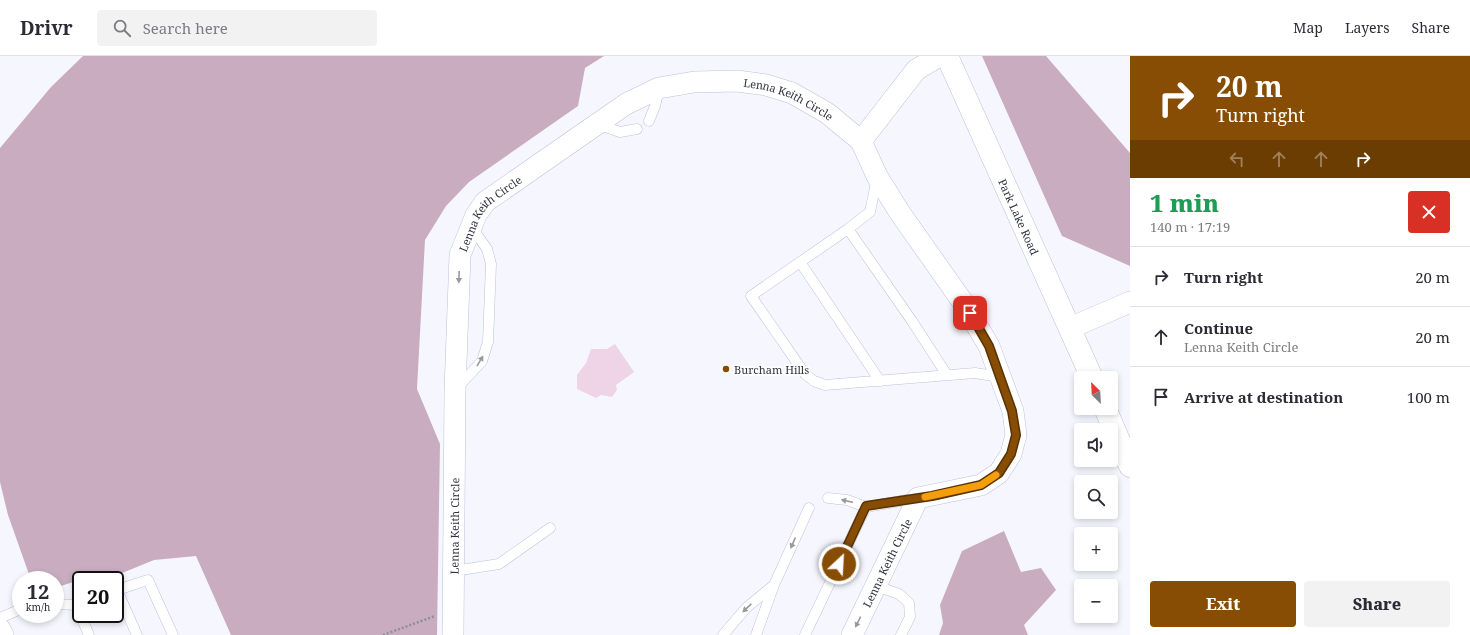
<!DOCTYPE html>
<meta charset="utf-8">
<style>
body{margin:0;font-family:"Noto Serif",serif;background:#f2f2f3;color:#2b2b33;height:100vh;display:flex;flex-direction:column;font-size:15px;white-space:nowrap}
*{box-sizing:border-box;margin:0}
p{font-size:13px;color:#7c7c81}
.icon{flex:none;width:22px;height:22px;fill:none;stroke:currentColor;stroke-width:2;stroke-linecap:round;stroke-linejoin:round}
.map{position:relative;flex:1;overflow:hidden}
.sheet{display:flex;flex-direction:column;background:#fff;width:340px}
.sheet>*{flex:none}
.hud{background:#874d04;color:#fff;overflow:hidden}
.needle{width:26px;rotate:336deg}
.fabs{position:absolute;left:1074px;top:315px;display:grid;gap:8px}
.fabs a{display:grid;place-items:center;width:44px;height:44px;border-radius:4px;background:#fff;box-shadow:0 2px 6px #0003;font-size:20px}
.speed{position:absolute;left:12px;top:515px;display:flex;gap:8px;font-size:20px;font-weight:700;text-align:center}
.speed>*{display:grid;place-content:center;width:52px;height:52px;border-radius:50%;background:#fff;box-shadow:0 2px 6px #0003;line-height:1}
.speed small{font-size:10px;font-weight:400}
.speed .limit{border:2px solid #111;border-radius:6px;background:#fff;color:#111}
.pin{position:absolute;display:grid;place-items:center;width:34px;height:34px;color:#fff;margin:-17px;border-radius:8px;box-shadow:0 2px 6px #0006}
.me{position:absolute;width:44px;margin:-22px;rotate:25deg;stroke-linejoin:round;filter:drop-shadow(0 0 3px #0008)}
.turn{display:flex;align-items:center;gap:14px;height:84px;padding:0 20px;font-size:18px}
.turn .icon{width:52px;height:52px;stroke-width:2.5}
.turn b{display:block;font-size:28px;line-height:34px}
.lanes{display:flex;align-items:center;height:38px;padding:0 20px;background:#0003;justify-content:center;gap:20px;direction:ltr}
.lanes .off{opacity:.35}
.round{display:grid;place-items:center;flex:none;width:42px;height:42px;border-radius:4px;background:#f2f2f3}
.overview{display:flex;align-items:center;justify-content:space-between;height:68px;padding:0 20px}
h1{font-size:24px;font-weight:800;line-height:30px;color:#1e9e55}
.button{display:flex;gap:8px;margin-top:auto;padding:8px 20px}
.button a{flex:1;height:46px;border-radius:4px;background:#874d04;color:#fff;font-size:16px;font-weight:800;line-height:46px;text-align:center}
.button a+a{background:#f2f2f3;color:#2b2b33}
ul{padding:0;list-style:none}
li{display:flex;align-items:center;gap:12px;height:60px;padding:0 20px;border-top:1px solid #e1e1e2}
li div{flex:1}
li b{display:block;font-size:15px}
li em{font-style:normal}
header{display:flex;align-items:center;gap:24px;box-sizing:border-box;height:56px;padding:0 20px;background:#fff;border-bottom:1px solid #e1e1e2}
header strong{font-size:19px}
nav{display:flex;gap:22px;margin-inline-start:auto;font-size:14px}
.search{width:280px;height:36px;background:#f2f2f3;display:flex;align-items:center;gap:10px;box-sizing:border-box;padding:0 14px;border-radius:4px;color:#7c7c81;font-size:15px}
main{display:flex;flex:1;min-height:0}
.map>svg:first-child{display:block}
</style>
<header>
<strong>Drivr</strong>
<div class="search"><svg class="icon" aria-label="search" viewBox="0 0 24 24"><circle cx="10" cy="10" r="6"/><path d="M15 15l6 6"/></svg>Search here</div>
<nav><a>Map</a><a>Layers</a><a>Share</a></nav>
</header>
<main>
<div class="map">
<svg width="1130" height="579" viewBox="0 0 1130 579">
<rect width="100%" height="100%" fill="#f6f7fe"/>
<path fill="#eed4e6" d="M615,288L634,316L616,329L617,334L612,341L601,339L596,342L577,333V319L586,307L591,293H607Z"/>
<path fill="#caacc1" d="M83,0H604L585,12L578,50L469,126L446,150L425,184L417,333L440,388L437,579H231L196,500L154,504L105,524H86L85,522L55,532V524H31L8,459L0,426V92L51,31Z
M982,0H1046L1130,97V210L1062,180Z
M1004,475L1021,516L1041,512L1056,534L1024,569L1028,579H939L943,567L940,549L962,495Z"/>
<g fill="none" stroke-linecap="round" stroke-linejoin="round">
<g stroke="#bcc0de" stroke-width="11">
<path id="lane" d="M649,65L655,50L659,32
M597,68L620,76L637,73
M877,122L870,156L848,173L751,240L805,318L814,325L825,329L975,317L999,321
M848,173L912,265L947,319
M800,206L880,325
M458,331L482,305L488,286L491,208L487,193L471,170
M828,442L847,444L866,451L918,442
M454,515L499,508L550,472
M876,530L899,538L909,547L910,561L901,579
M117,534L148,524L173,579
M115,535L117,534L137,579
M55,548L76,549L89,579
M0,562L21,553
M723,579L746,552L774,529
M756,579L774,529L809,452
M805,579L866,451"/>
</g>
<g stroke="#bcc0de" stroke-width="22">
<g id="street">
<path d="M861,85L916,14L939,0"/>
<path d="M1070,272L1130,246"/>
<path d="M0,573L3,579"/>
<path id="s1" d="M453,579L455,334L460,199L476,159L485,146L626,48L659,32L694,26L737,25L766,29L792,37L827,57L861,85L877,120L900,157L962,245L989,290L1013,355L1016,379L1011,398L999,417L981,429L918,442L852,579"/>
</g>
</g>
<g stroke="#bcc0de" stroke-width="23">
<g id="secondary">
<path id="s2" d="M947,0L1092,322"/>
<path d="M1105,352L1130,410"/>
</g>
</g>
<path stroke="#8d8f98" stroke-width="2.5" stroke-dasharray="2 2" stroke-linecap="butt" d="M383,579L435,560"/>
<use href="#lane" stroke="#fff" stroke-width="10"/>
<use href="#street" stroke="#fff" stroke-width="21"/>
<use href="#secondary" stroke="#fff" stroke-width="22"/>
</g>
<defs><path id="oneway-solid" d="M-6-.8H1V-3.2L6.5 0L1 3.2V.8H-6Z"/></defs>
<g fill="#98999f">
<use href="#oneway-solid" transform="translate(459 221) rotate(92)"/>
<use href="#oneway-solid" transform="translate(480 305) rotate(-59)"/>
<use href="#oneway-solid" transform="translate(847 445) rotate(-167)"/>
<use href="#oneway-solid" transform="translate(793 487) rotate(114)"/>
<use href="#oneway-solid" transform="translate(747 552) rotate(137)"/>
<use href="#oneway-solid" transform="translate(858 566) rotate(116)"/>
</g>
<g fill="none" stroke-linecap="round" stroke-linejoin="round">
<g stroke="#583203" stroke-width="10">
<path id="route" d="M839,508L866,450L932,440L981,429L999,417L1011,398L1016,379L1012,355L989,290L970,257"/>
</g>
<use href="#route" stroke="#874d04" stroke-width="7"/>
<path stroke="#f59e0b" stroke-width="7" d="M925,441L981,429L996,419"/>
</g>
<circle fill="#874d04" stroke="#fff" stroke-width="1.5" cx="726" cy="313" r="4"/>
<g text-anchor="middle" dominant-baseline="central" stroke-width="3.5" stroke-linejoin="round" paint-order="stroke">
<g font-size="11" fill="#31333f" stroke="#fff">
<text stroke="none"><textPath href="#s1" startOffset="781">Lenna Keith Circle</textPath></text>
<text stroke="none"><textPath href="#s1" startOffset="433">Lenna Keith Circle</textPath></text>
<text stroke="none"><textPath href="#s2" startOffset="176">Park Lake Road</textPath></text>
<text stroke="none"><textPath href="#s1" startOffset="109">Lenna Keith Circle</textPath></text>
<text transform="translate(887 507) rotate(-64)">Lenna Keith Circle</text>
</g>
<g font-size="11" fill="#31333f" stroke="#fff" text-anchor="start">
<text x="734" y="313">Burcham Hills</text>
</g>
</g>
</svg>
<div class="fabs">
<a><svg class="needle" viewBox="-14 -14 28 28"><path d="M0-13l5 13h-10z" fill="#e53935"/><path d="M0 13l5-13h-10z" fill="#7c7c81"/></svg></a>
<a><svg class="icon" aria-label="sound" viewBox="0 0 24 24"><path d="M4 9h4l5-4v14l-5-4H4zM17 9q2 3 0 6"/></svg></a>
<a><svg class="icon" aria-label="search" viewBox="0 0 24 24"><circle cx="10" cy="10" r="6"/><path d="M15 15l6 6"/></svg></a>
<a>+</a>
<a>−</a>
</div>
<div class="speed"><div>12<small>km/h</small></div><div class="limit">20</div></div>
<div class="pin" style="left:970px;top:257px;background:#d93025"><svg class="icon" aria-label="arrive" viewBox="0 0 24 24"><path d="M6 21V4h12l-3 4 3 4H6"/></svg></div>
<svg class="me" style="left:839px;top:508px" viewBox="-20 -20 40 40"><circle r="17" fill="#874d04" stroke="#fff" stroke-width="3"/><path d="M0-11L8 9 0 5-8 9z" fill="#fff"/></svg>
</div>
<section class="sheet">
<div class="hud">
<div class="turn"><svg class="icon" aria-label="right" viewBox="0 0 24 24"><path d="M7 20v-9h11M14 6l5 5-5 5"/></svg><div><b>20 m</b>Turn right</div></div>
<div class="lanes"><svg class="icon off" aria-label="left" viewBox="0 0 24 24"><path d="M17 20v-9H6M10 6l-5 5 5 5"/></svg><svg class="icon off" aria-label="ahead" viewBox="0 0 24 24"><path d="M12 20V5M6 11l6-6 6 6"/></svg><svg class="icon off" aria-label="ahead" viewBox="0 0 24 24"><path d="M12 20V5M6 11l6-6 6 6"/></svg><svg class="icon" aria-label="right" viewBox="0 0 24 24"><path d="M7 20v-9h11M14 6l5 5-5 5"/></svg></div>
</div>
<div class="overview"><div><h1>1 min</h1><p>140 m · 17:19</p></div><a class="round" style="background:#d93025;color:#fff"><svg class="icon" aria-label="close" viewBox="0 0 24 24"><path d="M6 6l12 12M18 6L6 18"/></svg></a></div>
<ul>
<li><svg class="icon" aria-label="right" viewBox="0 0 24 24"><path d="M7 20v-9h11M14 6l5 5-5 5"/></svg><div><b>Turn right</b></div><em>20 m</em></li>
<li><svg class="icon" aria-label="ahead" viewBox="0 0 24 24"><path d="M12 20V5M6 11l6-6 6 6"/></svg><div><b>Continue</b><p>Lenna Keith Circle</p></div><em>20 m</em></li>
<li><svg class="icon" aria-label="arrive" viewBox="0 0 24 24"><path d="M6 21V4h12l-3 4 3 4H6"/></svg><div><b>Arrive at destination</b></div><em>100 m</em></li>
</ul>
<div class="button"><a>Exit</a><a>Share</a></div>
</section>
</main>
